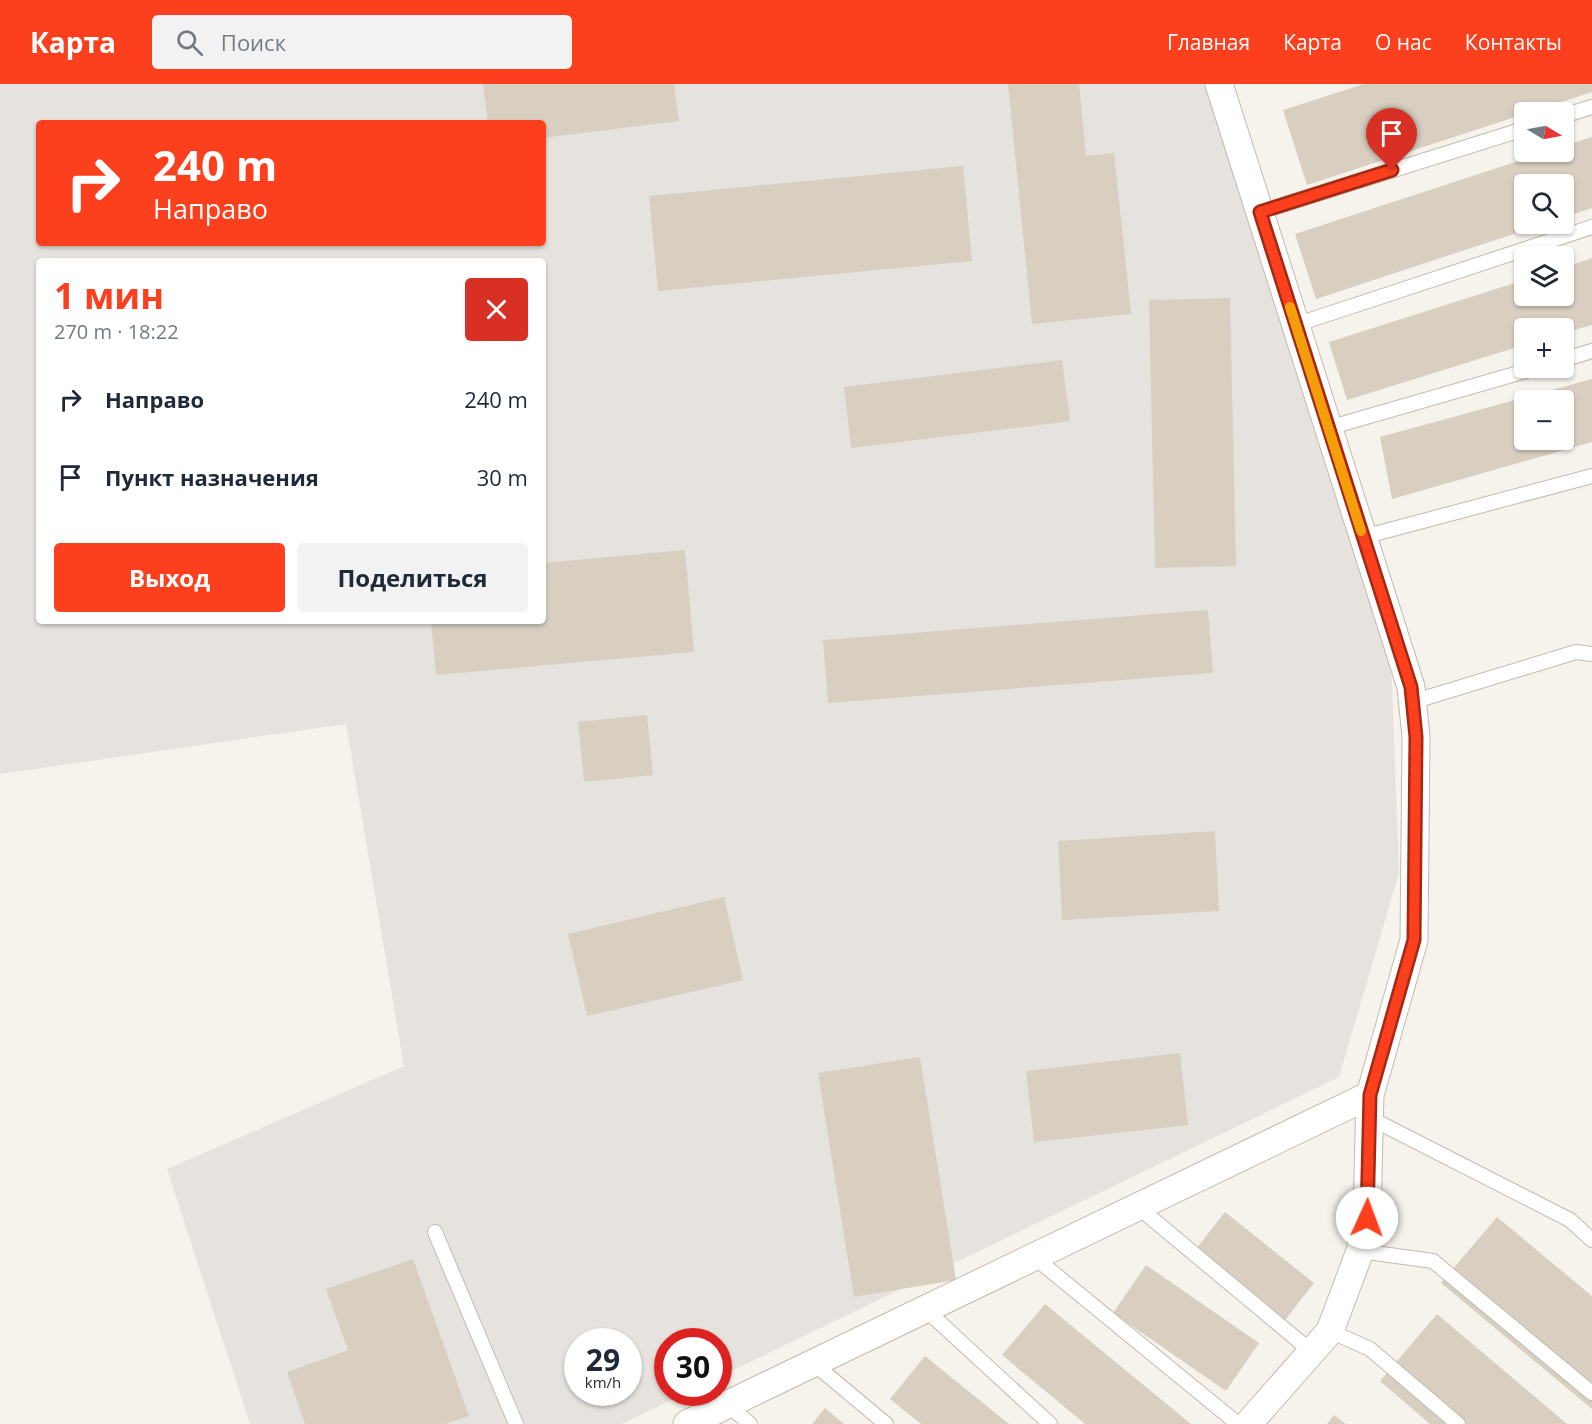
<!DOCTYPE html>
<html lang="ru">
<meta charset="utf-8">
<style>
body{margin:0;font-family:"Open Sans",sans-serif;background:#f2f2f3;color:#1f2937;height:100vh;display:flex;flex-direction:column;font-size:22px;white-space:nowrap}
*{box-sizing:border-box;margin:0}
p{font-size:20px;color:#747a83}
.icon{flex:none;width:33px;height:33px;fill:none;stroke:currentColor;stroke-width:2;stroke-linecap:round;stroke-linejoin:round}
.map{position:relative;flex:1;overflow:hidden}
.sheet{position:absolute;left:36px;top:174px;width:510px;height:366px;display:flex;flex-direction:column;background:#fff;border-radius:6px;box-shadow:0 2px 4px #0004}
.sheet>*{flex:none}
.guide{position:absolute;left:36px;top:36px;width:510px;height:126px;border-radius:6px;box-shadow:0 2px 4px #0004;background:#fc3f1d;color:#fff;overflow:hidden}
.needle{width:39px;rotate:100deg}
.controls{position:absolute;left:1514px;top:18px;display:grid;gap:12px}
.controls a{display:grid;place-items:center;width:60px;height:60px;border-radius:6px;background:#fff;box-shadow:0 2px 4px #0004;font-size:30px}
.speed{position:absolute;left:564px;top:1244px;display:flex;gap:12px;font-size:30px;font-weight:700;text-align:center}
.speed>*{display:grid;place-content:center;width:78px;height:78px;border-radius:50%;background:#fff;box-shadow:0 2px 4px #0004;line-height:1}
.speed small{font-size:15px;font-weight:400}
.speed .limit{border:9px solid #d22;background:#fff;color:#111}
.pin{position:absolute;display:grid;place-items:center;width:51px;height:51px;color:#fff;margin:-62px -26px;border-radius:50% 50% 50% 0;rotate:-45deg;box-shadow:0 0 6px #0007}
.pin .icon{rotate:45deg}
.me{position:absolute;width:66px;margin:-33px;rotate:2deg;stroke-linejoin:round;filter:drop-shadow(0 0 4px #0008)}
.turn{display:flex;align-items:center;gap:21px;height:126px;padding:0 18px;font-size:27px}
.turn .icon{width:78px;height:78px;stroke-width:2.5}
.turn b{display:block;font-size:42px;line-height:51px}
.round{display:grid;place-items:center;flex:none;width:63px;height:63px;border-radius:6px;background:#f2f2f3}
.overview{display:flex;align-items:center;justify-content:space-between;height:102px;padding:0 18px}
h1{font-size:36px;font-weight:700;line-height:45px;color:#fc3f1d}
.action{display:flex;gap:12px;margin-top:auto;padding:12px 18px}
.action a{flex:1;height:69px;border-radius:6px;background:#fc3f1d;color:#fff;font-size:24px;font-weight:700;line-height:69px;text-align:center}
.action a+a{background:#f2f2f3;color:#1f2937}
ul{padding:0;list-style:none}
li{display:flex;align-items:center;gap:18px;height:78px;padding:0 18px}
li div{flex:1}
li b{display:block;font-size:22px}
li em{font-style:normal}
header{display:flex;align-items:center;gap:36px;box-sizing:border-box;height:84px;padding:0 30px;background:#fc3f1d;color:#fff}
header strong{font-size:28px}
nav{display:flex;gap:33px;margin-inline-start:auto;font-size:21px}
.search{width:420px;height:54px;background:#f2f2f3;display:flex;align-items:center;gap:15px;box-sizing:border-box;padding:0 21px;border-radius:6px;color:#747a83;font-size:22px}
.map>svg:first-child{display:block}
</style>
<header>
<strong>Карта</strong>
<div class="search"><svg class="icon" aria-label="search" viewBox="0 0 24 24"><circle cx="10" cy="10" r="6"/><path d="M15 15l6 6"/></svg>Поиск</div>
<nav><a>Главная</a><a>Карта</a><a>О нас</a><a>Контакты</a></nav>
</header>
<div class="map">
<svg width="1592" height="1340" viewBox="0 0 1592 1340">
<rect width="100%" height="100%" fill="#f6f3ec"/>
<path fill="#e6e2dd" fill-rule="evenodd" d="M0,0H1211L1391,573L1399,789L1339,993L719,1293L718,1257H668V1308H688L622,1340H250L167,1085L404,982L346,640L0,690ZM39,39H543V159H39ZM39,177H543V537H39ZM578,1257H628V1308H578Z"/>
<path fill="#d8cfc1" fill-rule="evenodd" d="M483,0H674L679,37L543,54V39H488Z
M1008,0H1079L1086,72L1114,69L1131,230L1032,240Z
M1364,0H1592V8L1307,101L1283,26Z
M1592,53V124L1563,134V100H1524V140H1544L1316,215L1295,150L1546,68H1563V62Z
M963,82L972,177L658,207L649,112Z
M1592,174V241L1563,249V244H1524V261L1347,316L1329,258L1524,196V212H1563V184Z
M1230,214L1236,482L1155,484L1149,216Z
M1062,276L1070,337L851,364L844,303Z
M1592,295V358L1392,415L1380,353ZM1524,316H1563V356H1524Z
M685,466L694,568L436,591L431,537H543V479Z
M1208,526L1213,589L828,619L823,556Z
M647,631L653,691L584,698L578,638Z
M1215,747L1219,827L1062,836L1058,757Z
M724,813L743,896L587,932L568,850Z
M1180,969L1188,1041L1034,1058L1026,987Z
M920,973L956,1196L854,1213L818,989Z
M1225,1128L1314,1199L1285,1236L1196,1165Z
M1497,1133L1592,1212V1325L1441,1199Z
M413,1175L469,1332L445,1340H305L287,1288L348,1266L326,1205Z
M1146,1181L1259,1259L1226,1307L1113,1229Z
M1045,1220L1191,1340H1085L1002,1271Z
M1437,1230L1567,1340H1430L1380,1297Z
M925,1272L1009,1340H921L890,1315Z
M825,1324L844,1340H812Z
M1334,1331L1346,1340H1327Z"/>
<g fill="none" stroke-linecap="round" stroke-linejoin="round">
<g stroke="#c2bbae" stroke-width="16">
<path id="service" d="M1563,32L1592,23
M1260,128L1524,45
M1295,241L1592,143
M1563,276L1592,267
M1328,344L1536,284
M1363,453L1592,392
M1412,618L1576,568L1592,570
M1370,1034L1570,1136L1592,1156
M1138,1123L1312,1268
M435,1148L516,1340
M1360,1167L1433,1177L1592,1309
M1034,1173L1238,1340
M925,1225L1050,1340
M1330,1247L1370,1265L1458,1340
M813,1279L886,1340
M727,1320L750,1340"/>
</g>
<g stroke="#c2bbae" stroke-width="29">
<path id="minor" d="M1219,0L1411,603L1416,653L1414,856L1370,1011L1367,1134L1360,1167L1330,1247L1248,1340
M687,1340L1370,1011"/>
</g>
<use href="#service" stroke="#fff" stroke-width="14"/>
<use href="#minor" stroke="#fff" stroke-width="27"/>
</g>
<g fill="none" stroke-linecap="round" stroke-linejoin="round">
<g stroke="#a42913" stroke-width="15">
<path id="route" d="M1367,1134L1370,1011L1414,856L1416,653L1411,603L1260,128L1392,86"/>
</g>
<use href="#route" stroke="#fc3f1d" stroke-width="10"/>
<path stroke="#f59e0b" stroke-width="10" d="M1290,223L1361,447"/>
</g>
</svg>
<div class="controls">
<a><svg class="needle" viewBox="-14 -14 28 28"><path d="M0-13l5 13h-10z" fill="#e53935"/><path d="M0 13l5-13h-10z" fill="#747a83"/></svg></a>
<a><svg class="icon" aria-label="search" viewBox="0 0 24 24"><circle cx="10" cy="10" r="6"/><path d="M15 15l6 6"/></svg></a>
<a><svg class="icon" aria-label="layers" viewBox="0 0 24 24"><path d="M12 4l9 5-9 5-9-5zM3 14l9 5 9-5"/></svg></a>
<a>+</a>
<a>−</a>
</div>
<div class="speed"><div>29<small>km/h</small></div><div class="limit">30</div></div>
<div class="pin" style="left:1392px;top:86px;background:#d93025"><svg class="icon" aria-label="arrive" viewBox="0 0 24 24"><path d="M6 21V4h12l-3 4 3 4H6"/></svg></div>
<svg class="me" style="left:1367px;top:1134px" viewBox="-20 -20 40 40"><circle r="19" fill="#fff"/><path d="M0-13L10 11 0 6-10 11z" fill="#fc3f1d"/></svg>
<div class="guide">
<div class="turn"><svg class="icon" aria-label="right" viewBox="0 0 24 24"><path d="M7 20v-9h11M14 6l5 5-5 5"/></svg><div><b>240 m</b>Направо</div></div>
</div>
<section class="sheet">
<div class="overview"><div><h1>1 мин</h1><p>270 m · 18:22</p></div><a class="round" style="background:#d93025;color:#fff"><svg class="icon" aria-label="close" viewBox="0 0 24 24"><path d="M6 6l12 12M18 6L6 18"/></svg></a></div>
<ul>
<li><svg class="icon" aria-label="right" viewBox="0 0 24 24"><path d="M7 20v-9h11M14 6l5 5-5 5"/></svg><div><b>Направо</b></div><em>240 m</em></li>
<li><svg class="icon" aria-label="arrive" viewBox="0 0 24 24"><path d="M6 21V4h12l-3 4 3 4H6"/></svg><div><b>Пункт назначения</b></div><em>30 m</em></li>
</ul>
<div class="action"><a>Выход</a><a>Поделиться</a></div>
</section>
</div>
